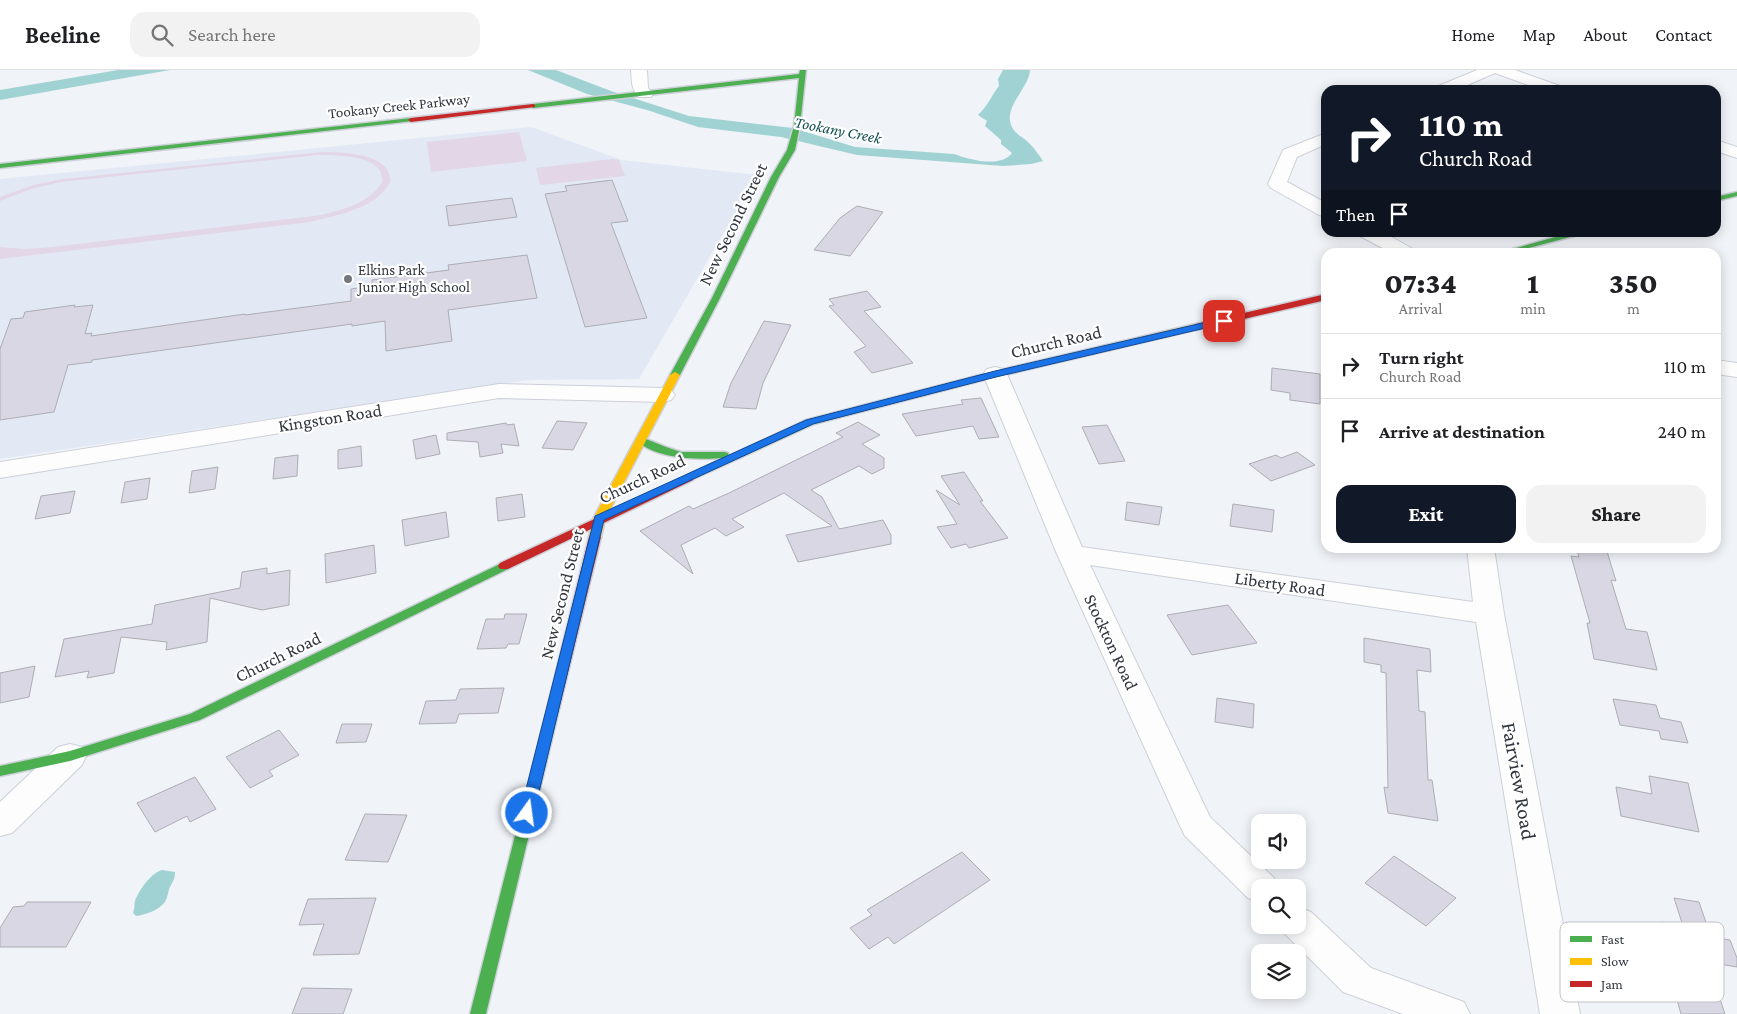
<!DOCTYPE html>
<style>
body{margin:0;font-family:"Crimson Pro",serif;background:#f2f2f2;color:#202124;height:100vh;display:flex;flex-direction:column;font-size:19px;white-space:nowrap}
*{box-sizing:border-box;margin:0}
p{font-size:16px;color:#757577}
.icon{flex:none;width:28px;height:28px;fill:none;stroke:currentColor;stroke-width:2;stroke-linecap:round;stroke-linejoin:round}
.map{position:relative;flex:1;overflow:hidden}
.side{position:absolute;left:1321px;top:178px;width:400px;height:305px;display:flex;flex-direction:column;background:#fff;border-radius:15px;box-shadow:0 2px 12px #0003}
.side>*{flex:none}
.banner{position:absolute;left:1321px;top:15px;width:400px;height:152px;border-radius:15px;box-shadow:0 2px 12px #0003;background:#111827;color:#fff;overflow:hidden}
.buttons{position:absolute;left:1251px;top:744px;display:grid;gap:10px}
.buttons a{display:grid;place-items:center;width:55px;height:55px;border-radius:10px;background:#fff;box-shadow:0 2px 12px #0003;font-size:25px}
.pin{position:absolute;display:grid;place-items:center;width:42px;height:42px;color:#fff;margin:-21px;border-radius:10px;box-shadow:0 2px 8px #0006}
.me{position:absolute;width:55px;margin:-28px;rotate:14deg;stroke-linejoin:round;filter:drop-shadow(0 0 4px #0008)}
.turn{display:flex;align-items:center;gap:18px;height:105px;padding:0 15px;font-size:22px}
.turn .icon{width:65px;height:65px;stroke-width:2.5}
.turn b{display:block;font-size:35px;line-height:42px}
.then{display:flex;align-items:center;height:48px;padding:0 15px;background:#0003;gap:10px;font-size:19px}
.eta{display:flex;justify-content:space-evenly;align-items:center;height:85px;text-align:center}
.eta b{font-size:30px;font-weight:800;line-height:35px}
.action{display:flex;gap:10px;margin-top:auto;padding:10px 15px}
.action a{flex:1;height:58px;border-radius:15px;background:#111827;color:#fff;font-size:20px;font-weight:800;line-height:58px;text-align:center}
.action a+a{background:#f2f2f2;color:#202124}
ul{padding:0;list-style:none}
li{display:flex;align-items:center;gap:15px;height:65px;padding:0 15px;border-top:1px solid #e0e0e0}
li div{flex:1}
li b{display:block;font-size:19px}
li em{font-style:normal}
header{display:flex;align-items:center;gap:30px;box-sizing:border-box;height:70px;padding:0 25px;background:#fff;border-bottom:1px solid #e0e0e0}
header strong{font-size:24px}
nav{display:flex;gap:28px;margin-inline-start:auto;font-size:18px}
.search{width:350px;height:45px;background:#f2f2f2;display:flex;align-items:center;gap:12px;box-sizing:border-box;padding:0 18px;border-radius:15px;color:#757577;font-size:19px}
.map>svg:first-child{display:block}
</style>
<header>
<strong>Beeline</strong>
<div class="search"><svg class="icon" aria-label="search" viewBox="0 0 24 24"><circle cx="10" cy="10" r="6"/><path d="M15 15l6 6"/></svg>Search here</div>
<nav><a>Home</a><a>Map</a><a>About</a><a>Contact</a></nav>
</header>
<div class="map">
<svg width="1737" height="944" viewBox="0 0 1737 944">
<rect width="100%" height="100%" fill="#f0f3f8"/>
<path fill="#e2e9f5" d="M531,57L622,90L757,105L639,309L528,310L0,389V109Z"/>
<path fill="#e3d6e6" d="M519,62L527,91L431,102L427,72Z
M322,82C342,82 393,83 390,112C377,139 336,145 310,152L0,189V177L24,179L53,177L322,145C344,139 370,133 382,112C386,85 336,85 318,85L61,112L31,119L0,131V127L33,115L63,109Z
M612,89L619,90L625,106L540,115L536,98Z"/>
<path fill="#a0d2d3" d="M118,0H170L0,30V20Z
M528,0H556L611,21L689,46L793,58L855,77L954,84C970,90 1001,98 1012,83L1001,74V70L985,56L987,51L978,45C988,36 991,26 999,16L998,9L1003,0H1030C1029,19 1002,37 1012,57C1016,65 1023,67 1029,73C1034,78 1039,85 1043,91L1031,94L1003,96L857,85L781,67L698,57L647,40L587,24Z
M162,800L175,802C175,809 173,811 170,817C168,821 168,827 165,832C159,840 145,845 136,846L133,843C135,838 134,835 135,831C139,820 151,803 162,800Z"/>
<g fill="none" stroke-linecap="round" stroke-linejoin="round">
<path stroke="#a0d2d3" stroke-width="4.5" d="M1012,67L1026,84L1023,91"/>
</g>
<path fill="#d8d7e3" stroke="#adadb4" d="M612,110L628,151L611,153L647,248L585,257L545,124L567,121L565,116Z
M512,128L517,147L449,156L446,136Z
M857,136L883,142L850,186L814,180L840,148Z
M527,185L537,228L448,240L452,271L386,281L385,251L352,256V254L92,290V292L68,295L54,342L0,350V279L11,249L23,248L25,242L75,235L74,237L93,235L85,264L92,263L91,266L245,244V245L351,231V219L372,216V210L449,200L448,195Z
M867,221L881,237L864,241L913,293L872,303L854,282L866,276L829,236L834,235L829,229Z
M764,251L791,255L763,313L756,339L723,337L731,313Z
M1272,298L1320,304V334L1290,330V323L1271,320Z
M981,328L999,367L979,369L973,356L916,366L902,344L963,334L961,330Z
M557,351L587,353L573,380L542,378Z
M858,352L880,365L862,374L884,388V398L872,404L859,396L811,420L822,427L839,459L883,450L891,465V474L798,492L786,465L832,456L784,423L732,449L744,457L726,466L715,458L681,475L693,504L640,461L689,436L693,439L729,423L843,367L836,363Z
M506,353L507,355L514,354L519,376L501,374L503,383L480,387L478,372L447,370V363Z
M1107,355L1125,391L1099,394L1082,357Z
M436,365L440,384L416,389L413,370Z
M361,376L362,396L338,399V380Z
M1297,382L1315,395L1271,411L1249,394L1276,385L1281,388Z
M298,385L297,406L273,409L275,388Z
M218,397L215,419L189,423L192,401Z
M964,402L983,431H980L1008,468L969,478L966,474L951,478L937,457L957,454L936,420L960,435L941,406Z
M150,408L147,429L121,433L125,412Z
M75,421L70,443L35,449L41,426Z
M522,424L525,447L498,451L496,428Z
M1127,432L1162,437L1159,455L1125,450Z
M1233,434L1274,440L1272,462L1230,456Z
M446,442L449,467L405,476L402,450Z
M374,475L376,503L326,513L325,484Z
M1576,478H1606L1616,511L1611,510L1626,559L1647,562L1657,600L1594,589L1587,553H1590L1571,486L1579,487Z
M267,498V504L290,500L289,535L262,540L210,528L207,572L166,580L167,572L121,567L114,603L87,608L89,601L55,607L64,569L152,554L155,535L240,518L242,502Z
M1228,535L1257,573L1192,585L1167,545Z
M505,544H527L519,574H508L506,578L477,579L486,549H504Z
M1364,568L1430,579L1431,602L1417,600L1419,641L1425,642L1428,710H1432L1438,751L1388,743L1384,717L1388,718L1386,603L1381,602V595L1364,592Z
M35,596L29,627L0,633V603Z
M504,618L498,643L459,644L456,653L419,654L426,631L456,630L460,619Z
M1217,628L1254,634L1253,658L1215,652Z
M1613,629L1656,635L1660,648L1681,652L1688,673L1661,669L1659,661L1620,655Z
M342,654H372L366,672L336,673Z
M279,660L299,685L269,701L273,706L250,718L226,687Z
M1649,706L1688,713L1699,762L1621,746L1616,717L1652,724Z
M195,707L216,739L190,752L187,746L155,762L137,733Z
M365,744L407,745L388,792L345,790Z
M962,782L990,810L894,874L888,867L869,879L850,858L872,845L867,840Z
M1394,786L1456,828L1426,856L1365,813Z
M376,828L359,884L313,885L324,854L299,855L308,829Z
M1674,828L1699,832L1711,867L1730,870L1737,888V897L1708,892L1725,944H1681L1674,919L1682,920L1661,852L1683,856Z
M27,832H91L66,877H0V858L13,837L24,836Z
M302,918L352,919L343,944H292Z"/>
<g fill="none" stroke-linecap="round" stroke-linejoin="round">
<g stroke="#cdd0d8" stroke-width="2">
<path id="street" d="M631,0H647L648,18L653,24L651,27H639C631,19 632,12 631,0Z
M1477,0H1515L1563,17L1565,20H1542L1495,3L1456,20H1434L1436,17Z
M1326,63V74L1297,87L1287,112L1326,133V147L1319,145L1271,118L1268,114L1283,80Z
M1716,70L1737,77V88L1716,81Z
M1358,162H1383L1411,178L1414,182H1390L1360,166Z
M1716,290L1737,293V307L1716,304Z
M995,297L1003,299L1007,304L1082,477L1473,532L1467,478H1494L1504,544L1580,944H1540L1476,552L1090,495L1210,747L1274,808L1279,818H1260V832L1248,828L1185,766L1180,756L1057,484L983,304L987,299Z
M499,314L663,318L671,320L675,325L671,330L663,332L499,328L0,408V392Z
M70,674L82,677L86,686L82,695L12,763L0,766V732L58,677Z
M1298,837L1311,842L1371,898L1464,932L1470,944H1403L1343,922L1285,864L1280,855H1298Z"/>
</g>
<g stroke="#cdd0d8" stroke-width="3">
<path id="fast" d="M800,0H806L800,56L795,80L779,107L720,228L680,305L675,308L672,307L670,305L712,228L771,107L787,80L794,56L799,8L533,38L530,36L533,34L799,4Z
M411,48L414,50L413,51L0,98V94Z
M1737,122V126L1716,131V127Z
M1573,162H1589L1514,182H1502Z
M992,302L995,303V307L814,354L689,411L684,408L685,406L723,388C698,390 655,389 636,370L641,367L666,377L681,382H724L728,383L729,386L806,350Z
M504,492L508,493L510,496L508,499L200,650L70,691L0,706V696L70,681L190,644Z
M554,630L559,632L560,635L486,944H470L548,635L549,632Z"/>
</g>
<g stroke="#cdd0d8" stroke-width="3">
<path id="slow" d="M1196,254L1199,255V259L992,308L987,305L992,302Z
M675,302L680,305L605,449L601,467L595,470L591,469L589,467L593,449L670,305Z"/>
</g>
<g stroke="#cdd0d8" stroke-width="3">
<path id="jam" d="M533,34L535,35V37L411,52L408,50L411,48Z
M1326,224V230L1196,260L1191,257L1196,254Z
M689,405L694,408L693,410L508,499H500L498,496L500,493Z
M595,464L601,467L560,635L559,638H549L548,635L589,467Z"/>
</g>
<use href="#street" fill="#fdfdfe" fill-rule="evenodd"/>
<use href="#fast" fill="#4caf50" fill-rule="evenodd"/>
<use href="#slow" fill="#ffc107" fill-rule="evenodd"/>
<use href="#jam" fill="#c62828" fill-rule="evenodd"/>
</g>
<path fill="#1a73e8" stroke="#114b97" d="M1224,248L1227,249V253L996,307L813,354L604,450L534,743L532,747L527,749L522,747L520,743L595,446L806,350L995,301Z"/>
<circle fill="#73787f" stroke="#fff" stroke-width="2" cx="348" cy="209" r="5"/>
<g text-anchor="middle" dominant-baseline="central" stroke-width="4.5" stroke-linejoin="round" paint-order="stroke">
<g font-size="15" fill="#30353e" stroke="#fff">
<text transform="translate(399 36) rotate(-6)">Tookany Creek Parkway</text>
</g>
<g font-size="15" fill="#30353e" stroke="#fff" text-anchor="start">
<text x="358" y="200">Elkins Park<tspan x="358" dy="17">Junior High School</tspan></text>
</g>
<g font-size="16" font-style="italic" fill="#114f4f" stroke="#fff">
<text transform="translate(838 60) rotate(11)">Tookany Creek</text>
</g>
<g font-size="18" fill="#30353e" stroke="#fff">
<text transform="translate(733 154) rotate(-64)">New Second Street</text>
<text transform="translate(1056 272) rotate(-13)">Church Road</text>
<text transform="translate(330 348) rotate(-9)">Kingston Road</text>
<text transform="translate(642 409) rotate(-25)">Church Road</text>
<text transform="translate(1280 514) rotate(8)">Liberty Road</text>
<text transform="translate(562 524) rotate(-76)">New Second Street</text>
<text transform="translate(1111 572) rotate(65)">Stockton Road</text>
<text transform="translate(278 587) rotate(-26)">Church Road</text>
</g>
<g font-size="21" fill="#30353e" stroke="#fff">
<text transform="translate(1519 711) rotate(80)">Fairview Road</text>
</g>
</g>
<rect x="1560" y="852" width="164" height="80" rx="8" fill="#fff" stroke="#c1c2c5" stroke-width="1"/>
<rect x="1570" y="866" width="22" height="6" fill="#4caf50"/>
<rect x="1570" y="888" width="22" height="7" fill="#ffc107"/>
<rect x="1570" y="911" width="22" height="6" fill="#c62828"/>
<g font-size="14" fill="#30353e">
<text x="1601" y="874">Fast</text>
<text x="1601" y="896">Slow</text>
<text x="1601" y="919">Jam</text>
</g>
</svg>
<div class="buttons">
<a><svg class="icon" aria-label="sound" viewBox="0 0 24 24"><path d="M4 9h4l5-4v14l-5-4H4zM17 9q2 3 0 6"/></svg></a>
<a><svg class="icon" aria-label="search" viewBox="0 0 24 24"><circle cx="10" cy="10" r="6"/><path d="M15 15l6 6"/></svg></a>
<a><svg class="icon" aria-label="layers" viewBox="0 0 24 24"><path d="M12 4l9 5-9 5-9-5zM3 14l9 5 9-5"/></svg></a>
</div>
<div class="pin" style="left:1224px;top:251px;background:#d93025"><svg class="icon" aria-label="arrive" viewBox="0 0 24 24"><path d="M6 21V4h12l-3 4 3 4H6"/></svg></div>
<svg class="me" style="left:527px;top:743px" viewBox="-20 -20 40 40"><circle r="17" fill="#1a73e8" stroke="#fff" stroke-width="3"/><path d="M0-11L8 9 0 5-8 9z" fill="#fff"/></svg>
<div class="banner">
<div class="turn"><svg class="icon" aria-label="right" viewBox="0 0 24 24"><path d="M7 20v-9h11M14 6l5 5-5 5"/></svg><div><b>110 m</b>Church Road</div></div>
<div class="then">Then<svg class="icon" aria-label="arrive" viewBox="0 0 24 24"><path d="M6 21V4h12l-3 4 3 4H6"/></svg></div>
</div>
<section class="side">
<div class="eta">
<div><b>07:34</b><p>Arrival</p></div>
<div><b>1</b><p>min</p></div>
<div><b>350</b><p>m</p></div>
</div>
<ul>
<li><svg class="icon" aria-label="right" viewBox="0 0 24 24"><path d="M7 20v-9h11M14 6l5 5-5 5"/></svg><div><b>Turn right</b><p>Church Road</p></div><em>110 m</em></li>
<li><svg class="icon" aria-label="arrive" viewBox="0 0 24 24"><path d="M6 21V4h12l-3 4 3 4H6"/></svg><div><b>Arrive at destination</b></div><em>240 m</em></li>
</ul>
<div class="action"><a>Exit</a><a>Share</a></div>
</section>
</div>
